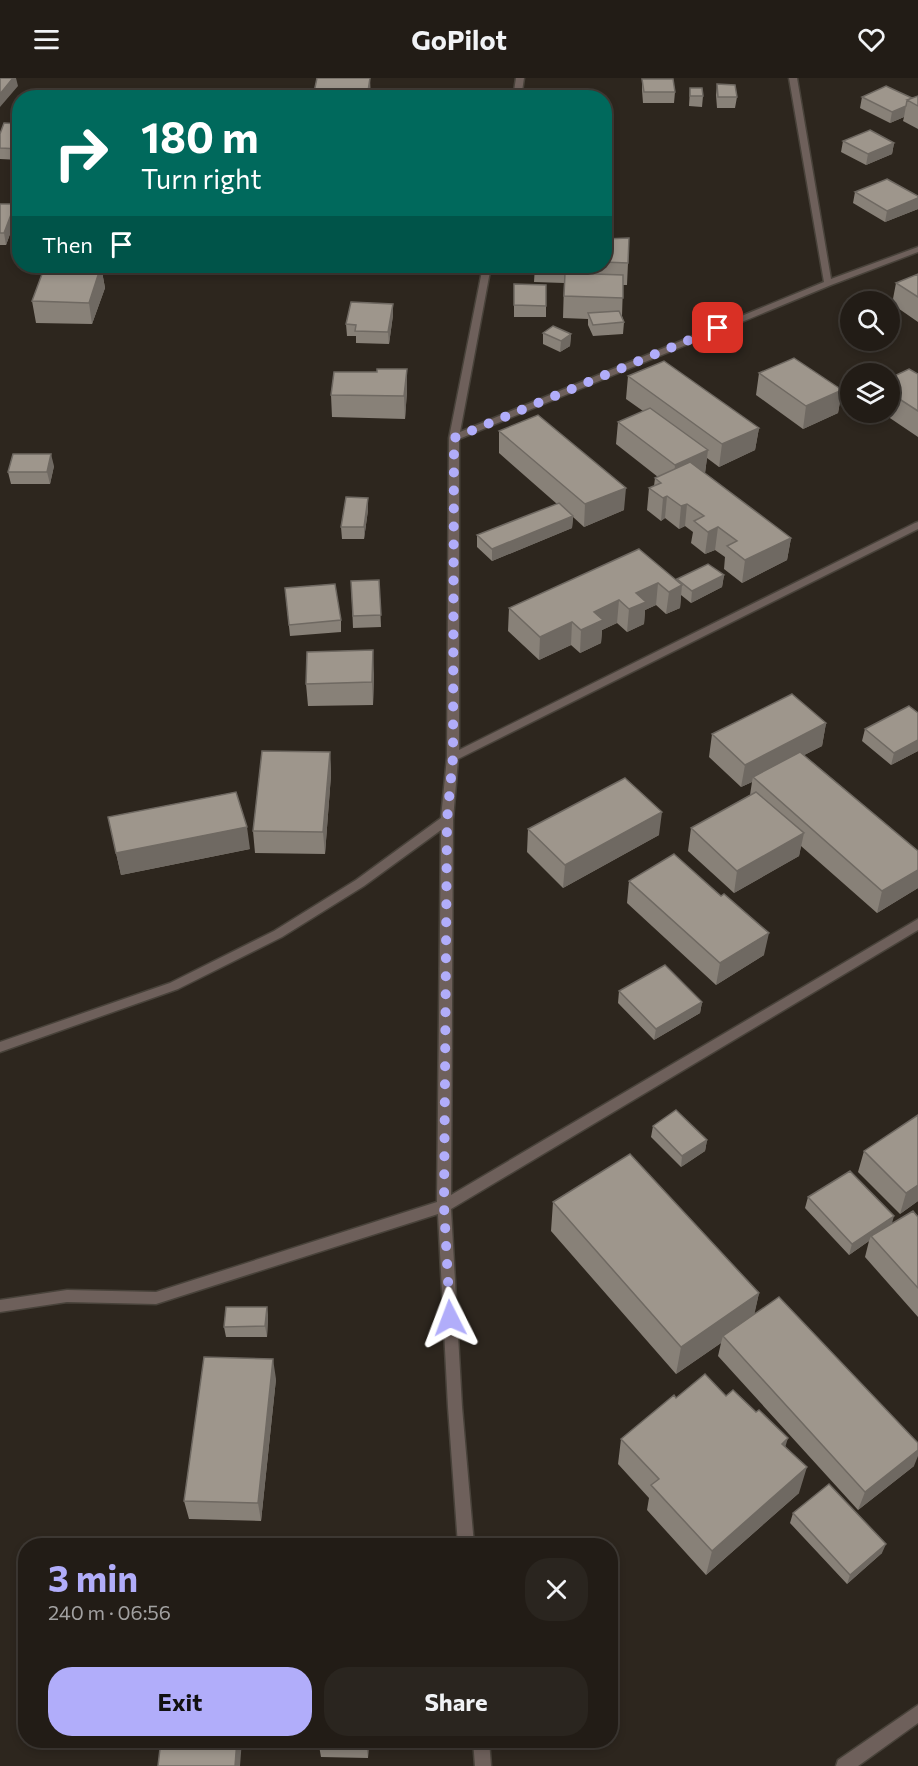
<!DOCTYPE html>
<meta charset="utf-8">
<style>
body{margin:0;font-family:Commissioner,sans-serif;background:#2a251f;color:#f1f3f6;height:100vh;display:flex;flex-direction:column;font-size:22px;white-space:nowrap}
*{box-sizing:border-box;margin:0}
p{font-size:20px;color:#a2a1a1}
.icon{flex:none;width:33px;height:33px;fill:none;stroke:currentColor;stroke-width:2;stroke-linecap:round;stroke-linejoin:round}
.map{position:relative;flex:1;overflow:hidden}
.details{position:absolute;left:18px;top:1460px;width:600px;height:210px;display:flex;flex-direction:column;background:#221c16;border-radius:24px;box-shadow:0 3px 9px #0003,0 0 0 2px #3f3a35}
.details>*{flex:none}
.banner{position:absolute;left:12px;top:12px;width:600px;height:183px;border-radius:24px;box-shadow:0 3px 9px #0003,0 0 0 2px #3f3a35;background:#00695c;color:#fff;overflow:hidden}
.fabs{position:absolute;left:840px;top:213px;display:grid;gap:12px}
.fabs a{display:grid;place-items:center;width:60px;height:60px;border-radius:50%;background:#221c16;box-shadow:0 3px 9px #0003,0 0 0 2px #3f3a35;font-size:30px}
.pin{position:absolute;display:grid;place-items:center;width:51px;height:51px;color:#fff;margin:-26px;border-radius:12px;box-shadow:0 3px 9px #0006}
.me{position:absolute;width:66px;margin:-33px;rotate:357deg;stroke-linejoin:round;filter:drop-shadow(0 0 4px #0008)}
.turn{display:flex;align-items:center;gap:21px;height:126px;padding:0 30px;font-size:27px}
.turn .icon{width:78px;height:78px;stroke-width:2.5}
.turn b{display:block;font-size:42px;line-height:51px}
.then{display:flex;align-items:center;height:57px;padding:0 30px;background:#0003;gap:12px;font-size:22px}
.round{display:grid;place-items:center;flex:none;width:63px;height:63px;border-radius:24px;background:#2a251f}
.head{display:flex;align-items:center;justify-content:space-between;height:102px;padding:0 30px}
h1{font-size:36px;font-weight:700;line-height:45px;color:#b1adfa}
.button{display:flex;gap:12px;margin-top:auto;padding:12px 30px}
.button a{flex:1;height:69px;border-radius:24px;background:#b1adfa;color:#111;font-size:24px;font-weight:700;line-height:69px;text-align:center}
.button a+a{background:#2a251f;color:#f1f3f6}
header{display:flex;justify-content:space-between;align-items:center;height:78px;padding:0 30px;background:#221c16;font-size:27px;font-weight:700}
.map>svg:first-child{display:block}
</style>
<header><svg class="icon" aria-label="menu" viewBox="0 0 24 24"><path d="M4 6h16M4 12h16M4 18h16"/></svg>GoPilot<svg class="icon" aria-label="heart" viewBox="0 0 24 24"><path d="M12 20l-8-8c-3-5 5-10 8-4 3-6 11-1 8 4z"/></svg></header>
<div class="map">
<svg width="918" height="1688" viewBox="0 0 918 1688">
<rect width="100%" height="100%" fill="#2d261e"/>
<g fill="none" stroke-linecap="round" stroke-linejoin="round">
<g stroke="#48423a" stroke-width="3">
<path id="minor" d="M516,0H524L521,20H513Z
M789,0H797L831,201L918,169V174L831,207L459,361V672L915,445L918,444V451L458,681L453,742L451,1117L918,841V852L451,1131L462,1329L474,1467H458L448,1329L438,1136L156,1226L67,1224L0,1234V1222L67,1212L156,1214L437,1124L441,752L364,808L282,859L178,911L0,974V964L170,905L274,853L356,802L441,740L447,679L449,360L482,193L367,191L363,188H491L460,354L824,204Z
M918,1627V1645L858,1688H836L838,1682Z
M473,1662H489L491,1688H475Z"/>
</g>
<use href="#minor" fill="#6e605b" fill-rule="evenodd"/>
</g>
<path fill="#888178" d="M642,1L675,14L674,25H643L642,12Z
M717,6L737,19L735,30H717L716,17Z
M690,10L703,18L702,29L689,28Z
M918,18V51L903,43L904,39L890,45L860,30L862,19L912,20Z
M20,46V82L0,81V56Z
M843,63L894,65L892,76L866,87L841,74Z
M855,114L918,131L885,144L853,125Z
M0,126H15L17,137L6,167H0Z
M604,161L628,185L627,207H623L622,238L624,244L623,256L593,258L588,247V241L563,240L564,205L534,204L535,188H604Z
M45,188H129V189L89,188H101L105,210L92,246L36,245L32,223Z
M918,196V244L892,226L896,205Z
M514,206L546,228V239H514Z
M393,237L389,266L356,265V258H347L346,246Z
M543,255L571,256L570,268L560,274L543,266Z
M759,295L842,312L838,335L803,351L756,317Z
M918,296V359L881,334H890V300Z
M628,298L759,350L755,372L719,389L707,380L705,395L791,460L787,482L742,505L724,491L725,479L715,472L705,476L691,465L693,454L685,448L679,451L665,440L661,443L647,432L649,410L654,408L655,400L658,399L616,366L618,344L643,333L626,321Z
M407,313L405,341L332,339L331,317Z
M499,353L624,432L584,449L573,439L572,450L492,483L477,469V457L557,426L499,375Z
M54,388L50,406H11L8,394Z
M368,420V432L364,461H342L341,449Z
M639,471L677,503V501L724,497L722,509L691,525L681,517L680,530L666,536L656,527L645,532L644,546L627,554L617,545L602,552L601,565L580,575L571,567L539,582L508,553L509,530Z
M379,502L381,549L353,550L351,503Z
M285,510L341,542V554L290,558Z
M374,595L373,627L308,628L306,606Z
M918,635V673L891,687L862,663L865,651Z
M826,645L822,668L804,677L918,773V810L877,835L801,768L799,778L734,815L688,773L691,750L750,717L752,704L741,709L709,679L712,656Z
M330,674L331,697L325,776L255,775L253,753Z
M108,739L250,771L121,797Z
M528,751L659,757L563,810L527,774Z
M629,803L764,877L716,907L627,825Z
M619,913L702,924L700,935L654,962L618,925Z
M653,1048L707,1062L705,1073L681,1089L651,1059Z
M864,1073L918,1123L900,1136L858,1094Z
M808,1119L892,1146L918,1139V1239L865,1179L869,1163L849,1177L805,1130Z
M553,1124L759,1215L754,1236L914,1388L858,1432L718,1278L721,1265L676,1296L551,1153Z
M267,1229L268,1239L267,1259H226L224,1249Z
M276,1301L261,1443L189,1441L184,1423Z
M726,1318L786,1369L799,1415L706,1497L647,1432L649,1420L618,1386L621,1361L676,1320Z
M793,1435L882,1475L847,1506L790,1445Z
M318,1662H369L368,1680L321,1679Z"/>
<path fill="#6f6962" d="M13,0H16L18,8L0,29V16Z
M370,0L371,20H367Z
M906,28L904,39L890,45L892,34Z
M894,65L892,76L866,87L868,76Z
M918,120V131L885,144L887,133Z
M15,126L17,137L6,167L4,155Z
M101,188L105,210L92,246L89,225Z
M393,226V237L389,266L388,254Z
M571,256L570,268L560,274L561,263Z
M407,291V313L405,341L404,318Z
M842,312L838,335L803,351L806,328Z
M759,350L755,372L719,389L722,366Z
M708,372L705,395L673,410L675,387Z
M51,376L54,388L50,406L47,394Z
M626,410L624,432L584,449L585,426Z
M667,418L665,440L661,443L663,420Z
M368,420V432L364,461V449Z
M687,426L685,448L679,451L681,428Z
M573,438L572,450L492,483V471Z
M718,449L715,472L705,476L708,454Z
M791,460L787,482L742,505L745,482Z
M724,497L722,509L691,525L692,513Z
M658,505L656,527L645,532L644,546L627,554L629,531L636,515Z
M682,507L680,530L666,536L669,514Z
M619,522L617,545L602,552L601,565L580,575L581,552L594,534Z
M572,544L571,567L539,582L540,559Z
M373,572L374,595L373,627L372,604Z
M826,645L822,668L756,702L753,699L752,704L741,709L745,687Z
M918,662V673L891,687L894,675Z
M330,674L331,697L325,776L323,754Z
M662,734L659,757L563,810L565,787Z
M247,749L250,771L121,797L116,775Z
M804,755L799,778L734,815L737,793Z
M918,792V810L877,835L882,813Z
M769,855L764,877L716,907L720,885Z
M702,924L700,935L654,962L656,951Z
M707,1062L705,1073L681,1089L682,1078Z
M918,1107V1123L900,1136L906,1115Z
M894,1138L891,1149L871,1158L869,1163L849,1177L852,1166Z
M759,1215L753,1243L723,1258L721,1265L676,1296L681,1269Z
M267,1229L268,1239L267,1259L265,1248Z
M273,1281L276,1301L261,1443L258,1425Z
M788,1360L780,1386L782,1366Z
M918,1372V1378L914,1388L858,1432L865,1414Z
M807,1389L799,1415L706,1497L712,1473Z
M886,1466L882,1475L847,1506L850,1497Z
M237,1662H242L240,1688H235Z
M366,1662H369L368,1680L366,1665Z"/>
<path fill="#9e968c" stroke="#6f6962" stroke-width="1.5" d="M0,0H13L0,16Z
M317,0H370L367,20L313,19Z
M642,1H673L675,14H644Z
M717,6L735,7L737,19H718Z
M886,8L912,20L907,22L906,28L892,34L862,19Z
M690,10H702L703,18H690Z
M918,18V28L907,22Z
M4,45L20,46V71L0,70V56Z
M870,52L894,65L868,76L843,63Z
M887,101L918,118V120L887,133L855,114Z
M0,126H15L4,155H0Z
M629,160L628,185L604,184V161Z
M45,188H101L89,225L32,223Z
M565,195L623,197V220L564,218Z
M918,196V219L896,205Z
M514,206L546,207V228L514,227Z
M351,224L393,226L388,254L355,253L356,247L346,246Z
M619,233L624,244L593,247L588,235Z
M553,248L571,256L561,263L543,255Z
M794,280L842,312L806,328L759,295Z
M664,283L759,350L722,366L628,298Z
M377,291H407L404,318L331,317L334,294H377Z
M909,291L918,296V333L890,315V300Z
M650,330L708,372L675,387L618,344Z
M538,337L626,410L585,426L499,353Z
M13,376H51L47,394H8Z
M690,384L791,460L745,482L727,468L737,463L718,449L708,454L694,443L704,438L687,426L681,428L667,418L663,420L649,410L661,405L655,400Z
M346,419L368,420L364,449H341Z
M559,425L573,438L492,471L477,457Z
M639,471L682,507L669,514L658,505L636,515L646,524L629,531L619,522L594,534L603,542L581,552L572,544L540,559L509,530Z
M708,486L724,497L692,513L677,501Z
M379,502L381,537L353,538L351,503Z
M335,506L341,542L289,547L285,510Z
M373,572L372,604L306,606L307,574Z
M792,616L826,645L745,687L712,656Z
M909,628L918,635V662L894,675L865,651Z
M262,673L330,674L323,754L253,753Z
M800,674L918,773V792L882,813L753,699Z
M625,700L662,734L565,787L528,751Z
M236,714L247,749L116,775L108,739Z
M756,714L804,755L737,793L691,750Z
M674,776L721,818L724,816L769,855L720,885L629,803Z
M665,887L702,924L656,951L619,913Z
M676,1032L707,1062L682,1078L653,1048Z
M918,1037V1107L906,1115L864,1073Z
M630,1076L759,1215L681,1269L553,1124Z
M850,1093L894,1138L852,1166L808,1119Z
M913,1133L918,1139V1210L871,1158Z
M779,1219L918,1365V1372L865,1414L723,1258Z
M226,1229H267L265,1248L224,1249Z
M204,1279L273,1281L258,1425L184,1423Z
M705,1296L726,1318L733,1312L756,1334L759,1332L788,1360L782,1366L807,1389L712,1473L651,1407L659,1401L621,1361L674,1317L676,1320Z
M829,1406L886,1466L850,1497L793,1435Z
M161,1662H237L235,1688H158Z
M318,1662H366V1665L318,1663Z"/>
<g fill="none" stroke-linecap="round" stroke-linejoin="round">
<path stroke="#b1adfa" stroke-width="10" stroke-dasharray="0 18" d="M450,1240L444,1128L447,742L453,679L454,360L718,250"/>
</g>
</svg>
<div class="fabs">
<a><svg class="icon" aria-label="search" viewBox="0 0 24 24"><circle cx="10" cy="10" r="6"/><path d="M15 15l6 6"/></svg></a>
<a><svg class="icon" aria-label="layers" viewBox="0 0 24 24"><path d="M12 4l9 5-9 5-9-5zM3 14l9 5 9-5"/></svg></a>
</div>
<div class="pin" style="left:718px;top:250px;background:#d93025"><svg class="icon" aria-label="arrive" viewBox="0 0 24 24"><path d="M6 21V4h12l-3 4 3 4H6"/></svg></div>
<svg class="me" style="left:450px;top:1240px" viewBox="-20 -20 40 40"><path d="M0-17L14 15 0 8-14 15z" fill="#b1adfa" stroke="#fff" stroke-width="4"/></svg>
<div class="banner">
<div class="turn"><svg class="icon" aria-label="right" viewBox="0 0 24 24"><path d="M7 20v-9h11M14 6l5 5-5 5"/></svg><div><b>180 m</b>Turn right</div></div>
<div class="then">Then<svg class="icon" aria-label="arrive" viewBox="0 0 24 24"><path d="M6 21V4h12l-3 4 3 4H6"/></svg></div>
</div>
<section class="details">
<div class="head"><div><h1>3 min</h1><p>240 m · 06:56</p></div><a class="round"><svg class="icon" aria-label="close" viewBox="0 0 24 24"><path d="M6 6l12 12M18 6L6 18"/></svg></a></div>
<div class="button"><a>Exit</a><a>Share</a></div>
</section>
</div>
